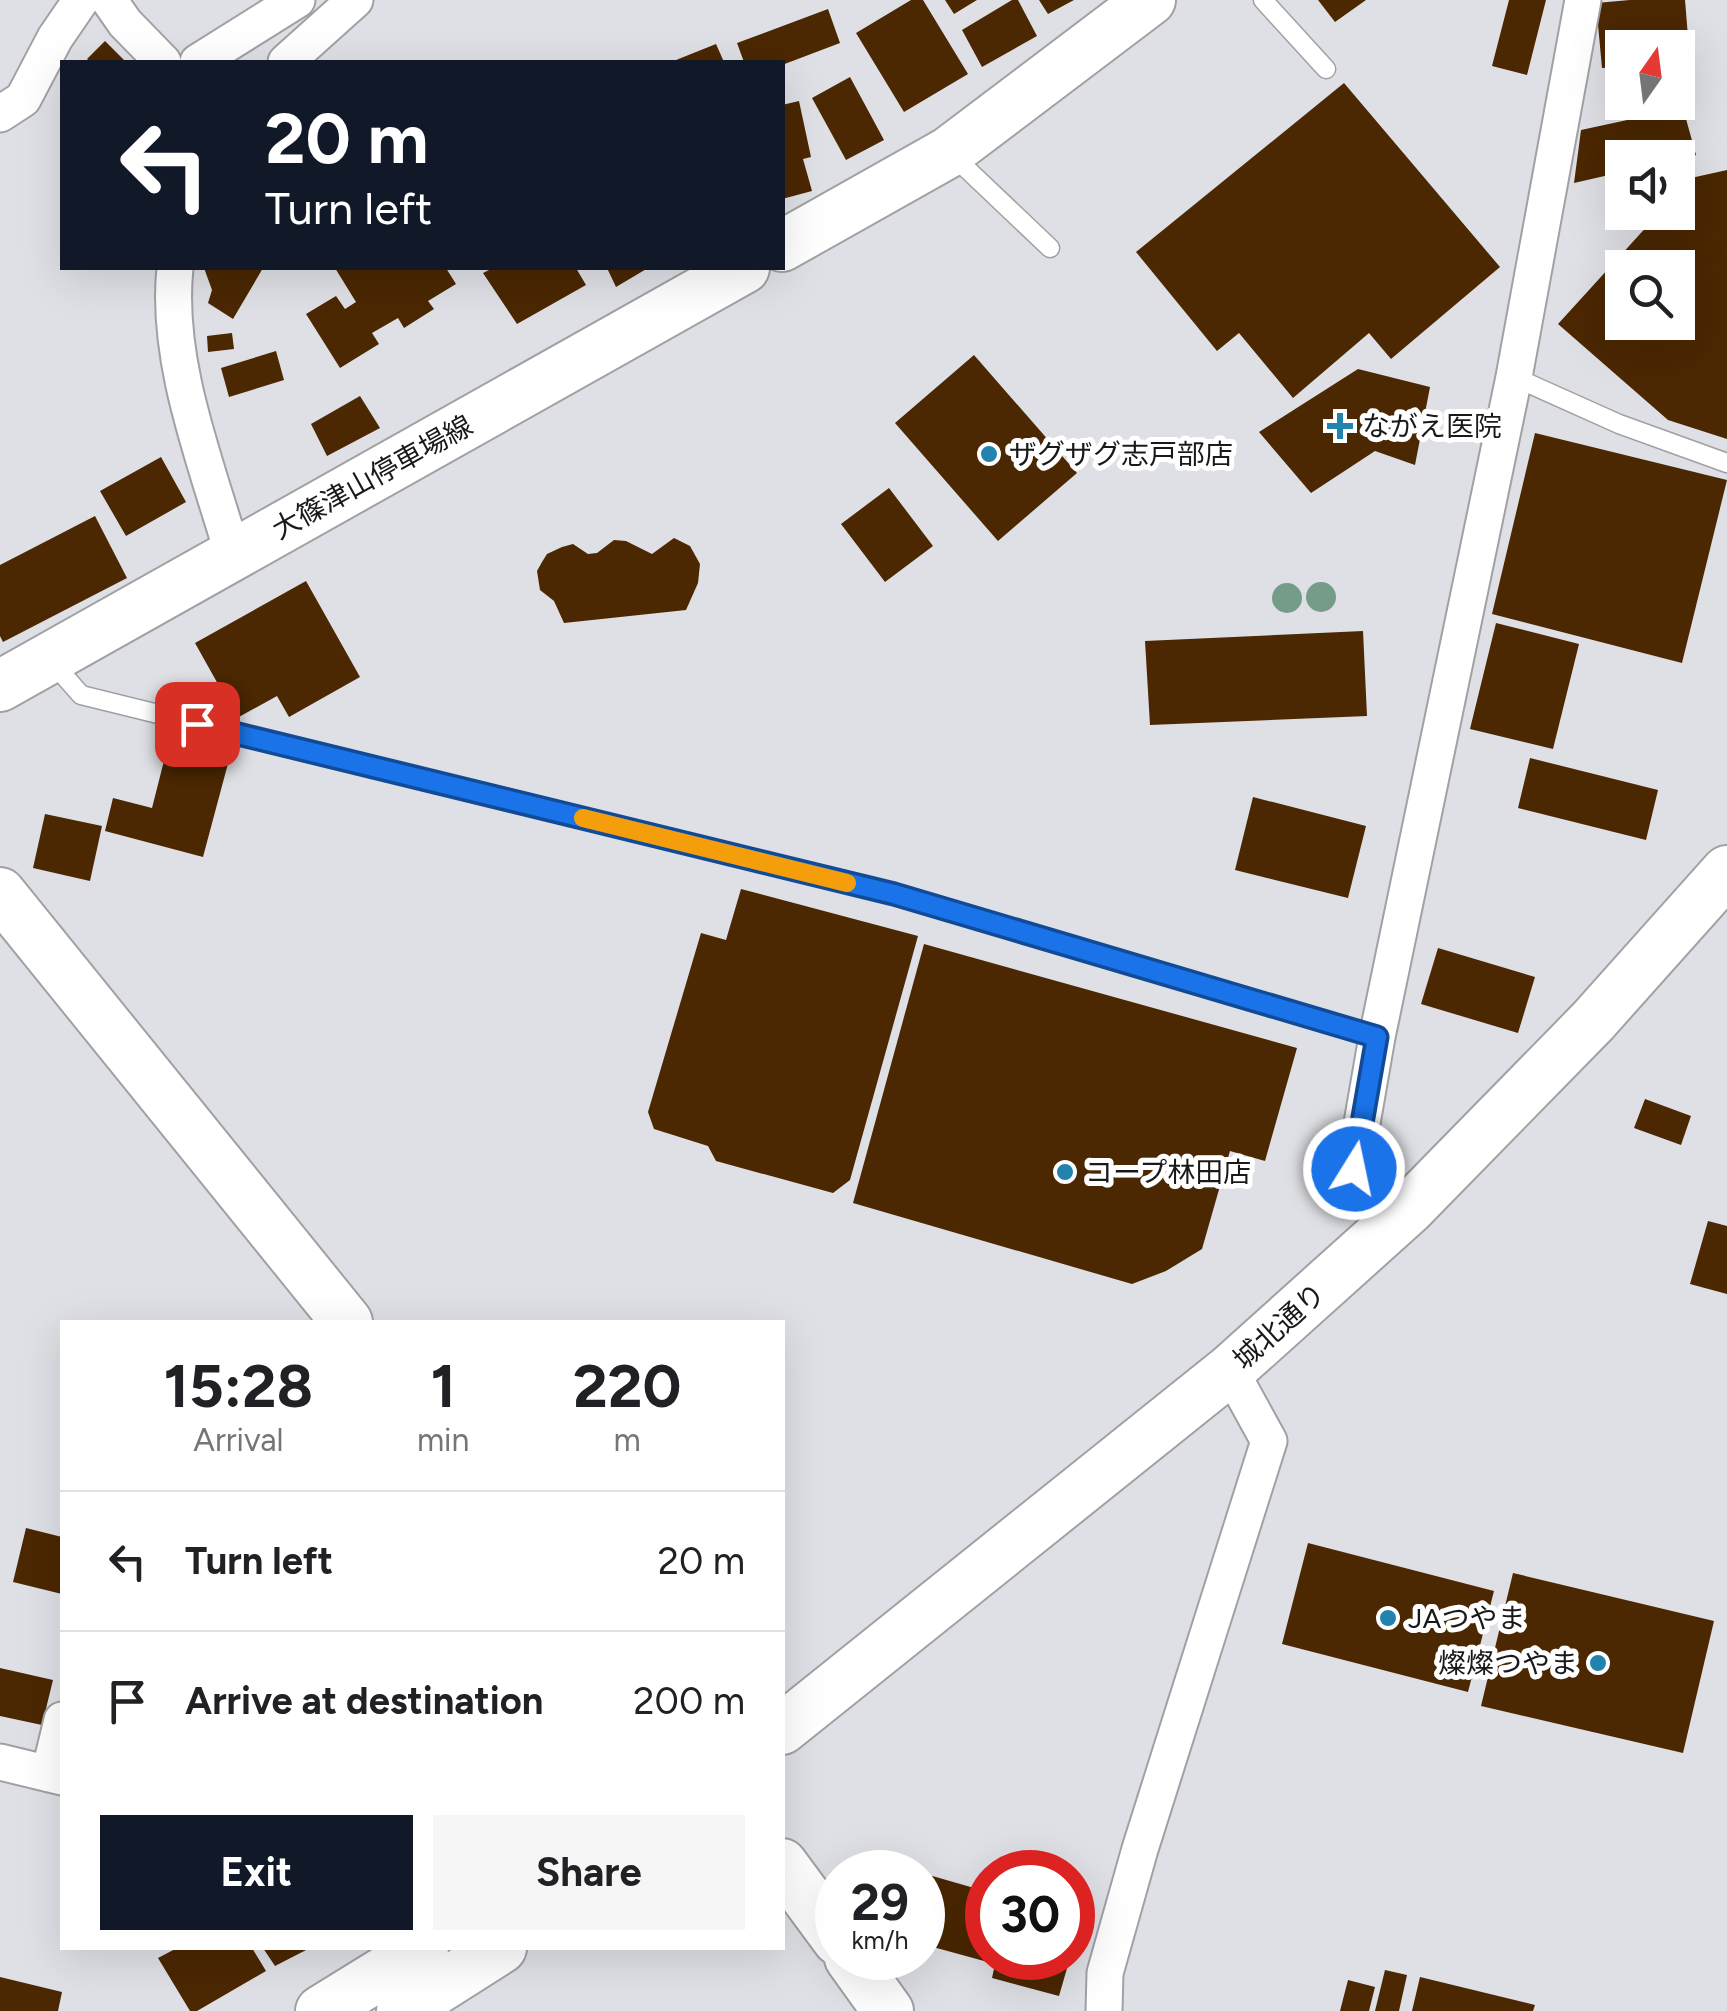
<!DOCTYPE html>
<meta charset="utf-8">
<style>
body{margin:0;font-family:Figtree,"Noto Sans JP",sans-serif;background:#f6f6f6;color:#202124;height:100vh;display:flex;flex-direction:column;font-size:38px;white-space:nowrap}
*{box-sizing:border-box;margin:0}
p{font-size:32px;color:#757577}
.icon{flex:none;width:55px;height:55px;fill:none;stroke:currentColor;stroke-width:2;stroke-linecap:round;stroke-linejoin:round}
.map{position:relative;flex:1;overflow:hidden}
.sheet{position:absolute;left:60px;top:1320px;width:725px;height:630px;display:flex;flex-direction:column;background:#fff;border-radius:0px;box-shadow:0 10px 40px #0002}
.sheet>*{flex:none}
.hud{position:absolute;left:60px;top:60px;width:725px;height:210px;border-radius:0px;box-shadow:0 10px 40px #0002;background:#111827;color:#fff;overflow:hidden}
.needle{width:65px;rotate:14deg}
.fabs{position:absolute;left:1605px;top:30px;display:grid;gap:20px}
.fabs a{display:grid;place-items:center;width:90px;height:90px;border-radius:0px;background:#fff;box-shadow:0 10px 40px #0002;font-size:50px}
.speed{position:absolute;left:815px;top:1850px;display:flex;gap:20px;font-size:50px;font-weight:700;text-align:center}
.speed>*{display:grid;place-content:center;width:130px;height:130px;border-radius:50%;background:#fff;box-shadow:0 10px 40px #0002;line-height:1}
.speed small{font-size:25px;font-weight:400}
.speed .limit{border:15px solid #d22;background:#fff;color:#111}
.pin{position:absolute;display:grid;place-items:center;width:85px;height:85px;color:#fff;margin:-42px;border-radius:20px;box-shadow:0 5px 15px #0006}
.me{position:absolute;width:110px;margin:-55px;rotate:10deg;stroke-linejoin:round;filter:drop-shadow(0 0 8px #0008)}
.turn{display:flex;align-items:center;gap:35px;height:210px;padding:0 40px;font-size:45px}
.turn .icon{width:130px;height:130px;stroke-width:2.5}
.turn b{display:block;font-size:70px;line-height:85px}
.eta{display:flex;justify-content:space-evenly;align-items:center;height:170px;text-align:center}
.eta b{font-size:60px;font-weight:700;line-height:70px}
.primary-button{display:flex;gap:20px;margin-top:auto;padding:20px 40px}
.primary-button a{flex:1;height:115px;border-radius:0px;background:#111827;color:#fff;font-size:40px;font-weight:700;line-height:115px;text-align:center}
.primary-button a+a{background:#f6f6f6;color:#202124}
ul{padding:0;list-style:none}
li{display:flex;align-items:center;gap:30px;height:140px;padding:0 40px;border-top:2px solid #e0e0e0}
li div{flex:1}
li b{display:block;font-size:38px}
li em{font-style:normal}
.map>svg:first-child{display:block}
</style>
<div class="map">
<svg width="1727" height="2011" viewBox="0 0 1727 2011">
<rect width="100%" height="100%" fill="#dfe0e5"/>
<path fill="#4b2702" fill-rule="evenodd" d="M911,0H923L968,74L904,112L856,33Z
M945,0H977L954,14Z
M1012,0H1018L1037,36L982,67L962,30Z
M1039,0H1074L1048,14Z
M1318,0H1366L1335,22Z
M1509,0H1546L1527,75L1492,66Z
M1630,0H1685L1690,61L1678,62V48H1622V67L1602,68L1596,3Z
M828,9L840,43L782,65L744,62L737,43Z
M105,41L126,62H90L87,59Z
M716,44L724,62H671Z
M850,77L884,140L846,160L812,98Z
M1344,83L1500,267L1391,359L1369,333L1293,398L1239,333L1217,351L1136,252Z
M799,101L811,157L803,159L812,191L782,199V105Z
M1683,108L1696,155L1678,159L1622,158V172L1574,183L1581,130Z
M1727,170V439L1668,420L1558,324L1660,212H1678V193L1691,178ZM1622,268H1678V322H1622Z
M204,268H263L233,319L208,303L212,290Z
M335,268H446L456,284L428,301L434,309L404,328L398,318L372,333L379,344L340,368L306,314L336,296L345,309L356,302Z
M493,268H576L586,285L517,324L483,273Z
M607,268H648L616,287Z
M232,333L234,349L208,352L207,336Z
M276,351L284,380L229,397L221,368Z
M974,355L1077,473L998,541L895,423Z
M1358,369L1430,387L1415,465L1375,451L1311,493L1259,432Z
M360,396L380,428L327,456L311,424Z
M1535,433L1727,480L1682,663L1492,614Z
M161,457L186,502L126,536L100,491Z
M889,488L933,546L885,582L841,524Z
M95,516L127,578L3,642L0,636V565Z
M674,538L690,546L700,564L698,583L686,610L564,623L554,601L540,590L537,571L542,562L547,554L562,547L573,544L588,554L597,553L614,540L626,541L652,554Z
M306,581L360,677L289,717L277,696L237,718L195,643Z
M1496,623L1579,644L1553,749L1470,729Z
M1363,631L1367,716L1150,725L1145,641Z
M169,741L230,756L203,857L105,831L113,798L152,808Z
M1530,758L1658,790L1646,840L1518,808Z
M1253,797L1366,826L1348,898L1235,870Z
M45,814L102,826L90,881L33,868Z
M741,889L918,936L850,1180L833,1193L716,1161L708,1146L654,1129L648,1112L701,933L726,940Z
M924,944L1297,1048L1265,1161L1230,1151L1202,1249L1166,1271L1132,1284L853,1203Z
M1438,948L1535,977L1518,1033L1421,1004Z
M1645,1099L1691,1116L1681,1145L1634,1128Z
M1708,1221L1727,1226V1294L1690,1284Z
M26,1528L62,1537V1594L13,1582Z
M1308,1543L1494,1591L1468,1692L1282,1644Z
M1513,1573L1714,1621L1683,1753L1481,1706Z
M0,1668L53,1680L42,1725L0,1716Z
M890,1864L917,1871V1872H887Z
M922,1873L988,1892V1958H1070L1059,1996L992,1978L995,1964L922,1944Z
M1072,1916L1080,1919L1074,1943H1072Z
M177,1948H252L266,1971L197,2011H190L158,1958Z
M263,1948H310L275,1966Z
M1385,1970L1407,1975L1399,2011H1375Z
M0,1977L62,1992L58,2011H0Z
M1420,1977L1535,2005L1533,2011H1412Z
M1348,1980L1375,1987L1369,2011H1340Z"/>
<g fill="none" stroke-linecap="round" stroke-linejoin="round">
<g stroke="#a0a1a5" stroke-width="21">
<path id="lane" d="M1263,0L1326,69
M950,153L1050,248
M1514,377L1619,424L1727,463
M52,662L81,695L893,895L1377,1037"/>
</g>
<g stroke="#a0a1a5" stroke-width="39">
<path id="street" d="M109,0L125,23L163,62
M198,62L297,0
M286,62L355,0
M0,114L23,99L55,38L81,0
M175,268C165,362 207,465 233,555
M1408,1210L1354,1169L1377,1037L1514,377L1583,0
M0,1762L62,1777
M49,1774L62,1720
M1104,2011L1105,1973L1140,1849L1269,1441L1230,1370"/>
</g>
<g stroke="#a0a1a5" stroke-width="54">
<path id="secondary" d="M782,246L949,152L1150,0
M0,686L744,268
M0,893L347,1322
M782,1729L1230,1370L1408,1210L1593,1021L1727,871
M782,1864L838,1940
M850,1958L888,2011
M321,2011L423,1948
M402,2011L501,1948"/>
</g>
<use href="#lane" stroke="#fff" stroke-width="18"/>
<use href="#street" stroke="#fff" stroke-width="35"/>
<use href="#secondary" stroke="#fff" stroke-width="50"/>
</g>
<g fill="#749c88">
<circle cx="1321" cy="597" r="15"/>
<circle cx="1287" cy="598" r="15"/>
</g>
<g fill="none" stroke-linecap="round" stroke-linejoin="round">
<g stroke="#114b97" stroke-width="25">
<path id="route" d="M197,724L894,894L1377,1037L1354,1169"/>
</g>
<use href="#route" stroke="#1a73e8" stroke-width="18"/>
<path stroke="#f59e0b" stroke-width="18" d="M583,818L847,883"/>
</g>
<g fill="#2183ae" stroke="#fff" stroke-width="4">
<path d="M1335 411h10v10h10v10h-10v10h-10v-10h-10v-10h10z"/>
<circle cx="989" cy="454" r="10"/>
<circle cx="1065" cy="1172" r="10"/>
<circle cx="1388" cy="1618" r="10"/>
<circle cx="1598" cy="1663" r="10"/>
</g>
<g text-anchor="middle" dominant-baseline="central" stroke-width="10" stroke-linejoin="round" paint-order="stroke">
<g font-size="28" fill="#19191b" stroke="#fff" text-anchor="start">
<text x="1362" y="426">ながえ医院</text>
<text x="1009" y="454">ザグザグ志戸部店</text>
<text x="1085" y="1172">コープ林田店</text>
<text x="1408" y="1618">JAつやま</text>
<text x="1578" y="1663" text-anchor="end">燦燦つやま</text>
</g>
<g font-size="28" fill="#19191b" stroke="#fff">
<text transform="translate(372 477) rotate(-29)">大篠津山停車場線</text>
<text transform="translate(1279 1326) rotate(-42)">城北通り</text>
</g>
</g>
</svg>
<div class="fabs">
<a><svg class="needle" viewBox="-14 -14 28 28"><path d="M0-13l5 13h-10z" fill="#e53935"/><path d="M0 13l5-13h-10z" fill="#757577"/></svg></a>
<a><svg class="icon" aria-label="sound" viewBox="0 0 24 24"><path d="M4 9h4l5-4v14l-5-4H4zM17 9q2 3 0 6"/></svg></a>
<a><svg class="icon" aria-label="search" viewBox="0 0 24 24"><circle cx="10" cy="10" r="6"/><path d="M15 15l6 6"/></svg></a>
</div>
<div class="speed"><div>29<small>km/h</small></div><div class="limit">30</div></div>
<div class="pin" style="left:197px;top:724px;background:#d93025"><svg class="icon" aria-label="arrive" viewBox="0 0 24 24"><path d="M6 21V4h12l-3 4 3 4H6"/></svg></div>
<svg class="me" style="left:1354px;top:1169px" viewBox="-20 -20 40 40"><circle r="17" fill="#1a73e8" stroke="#fff" stroke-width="3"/><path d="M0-11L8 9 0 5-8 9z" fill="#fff"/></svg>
<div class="hud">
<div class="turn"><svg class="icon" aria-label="left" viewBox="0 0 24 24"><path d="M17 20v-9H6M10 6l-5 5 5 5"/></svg><div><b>20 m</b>Turn left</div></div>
</div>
<section class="sheet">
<div class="eta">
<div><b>15:28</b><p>Arrival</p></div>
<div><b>1</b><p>min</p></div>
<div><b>220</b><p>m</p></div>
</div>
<ul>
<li><svg class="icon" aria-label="left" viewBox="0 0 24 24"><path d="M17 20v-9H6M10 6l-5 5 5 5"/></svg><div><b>Turn left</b></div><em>20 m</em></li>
<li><svg class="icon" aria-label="arrive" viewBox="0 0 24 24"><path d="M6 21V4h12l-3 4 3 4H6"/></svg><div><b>Arrive at destination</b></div><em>200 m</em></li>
</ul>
<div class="primary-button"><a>Exit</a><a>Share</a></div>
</section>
</div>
